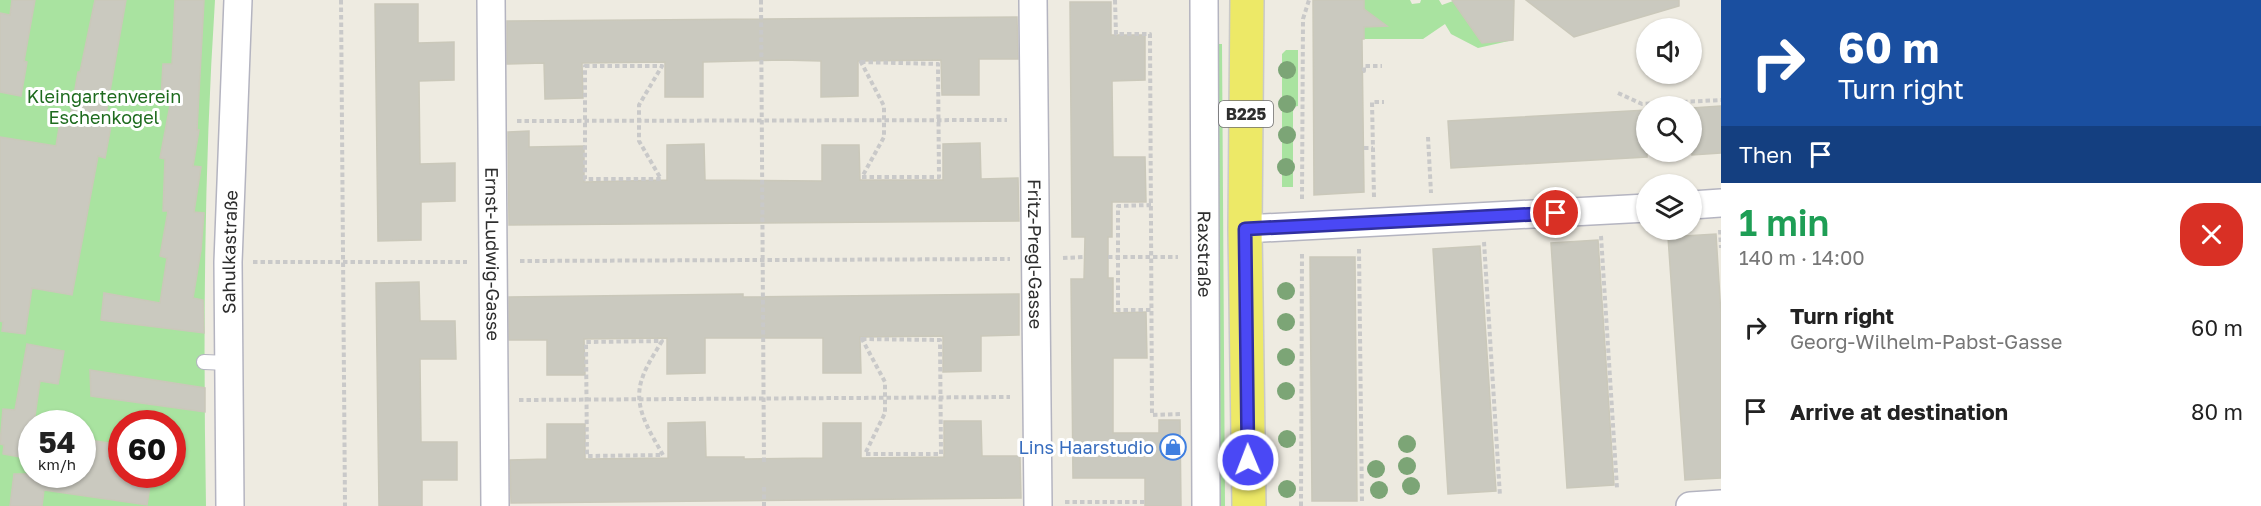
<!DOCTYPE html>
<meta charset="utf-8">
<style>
body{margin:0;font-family:"Golos Text",sans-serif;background:#f2f2f2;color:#222;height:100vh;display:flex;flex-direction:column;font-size:22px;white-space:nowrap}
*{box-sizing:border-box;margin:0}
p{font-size:20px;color:#767676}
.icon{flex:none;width:33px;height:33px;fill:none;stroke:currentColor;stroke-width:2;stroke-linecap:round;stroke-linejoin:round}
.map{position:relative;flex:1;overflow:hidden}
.details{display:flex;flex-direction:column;background:#fff;width:540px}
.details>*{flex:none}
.banner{background:#1a4fa0;color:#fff;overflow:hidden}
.tools{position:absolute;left:1636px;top:18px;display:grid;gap:12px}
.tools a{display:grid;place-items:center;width:66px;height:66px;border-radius:50%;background:#fff;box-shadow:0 2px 4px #0004;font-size:30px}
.speed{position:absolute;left:18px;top:410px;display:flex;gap:12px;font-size:30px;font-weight:700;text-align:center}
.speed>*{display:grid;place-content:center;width:78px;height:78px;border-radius:50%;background:#fff;box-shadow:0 2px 4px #0004;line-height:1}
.speed small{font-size:15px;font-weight:400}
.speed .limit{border:9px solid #d22;background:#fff;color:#111}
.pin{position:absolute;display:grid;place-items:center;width:51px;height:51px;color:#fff;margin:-26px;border:3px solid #fff;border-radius:50%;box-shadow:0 2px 6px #0007}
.me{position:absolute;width:66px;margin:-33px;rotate:359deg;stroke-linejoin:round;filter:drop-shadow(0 0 4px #0008)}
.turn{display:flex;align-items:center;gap:21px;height:126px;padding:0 18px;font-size:27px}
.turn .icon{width:78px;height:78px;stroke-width:2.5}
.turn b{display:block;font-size:42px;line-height:51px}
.then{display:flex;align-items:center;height:57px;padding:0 18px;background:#0003;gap:12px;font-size:22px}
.round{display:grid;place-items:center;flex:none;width:63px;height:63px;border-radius:24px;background:#f2f2f2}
.head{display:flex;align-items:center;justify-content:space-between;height:102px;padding:0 18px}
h1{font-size:36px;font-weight:600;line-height:45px;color:#1e9e55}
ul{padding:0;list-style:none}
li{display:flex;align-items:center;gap:18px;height:84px;padding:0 18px}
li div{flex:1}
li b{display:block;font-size:22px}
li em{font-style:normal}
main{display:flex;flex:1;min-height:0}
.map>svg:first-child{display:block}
</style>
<main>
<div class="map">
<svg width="1721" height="506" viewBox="0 0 1721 506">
<rect width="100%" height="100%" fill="#eeebe1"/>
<path fill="#a9e3a0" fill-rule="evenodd" d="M0,0H215C204,169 203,337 206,506H0ZM32,423H82V474H32ZM122,423H172V474H122Z
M1364,0H1410L1412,4L1420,3L1421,0H1439L1442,5L1453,1L1482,43L1513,40L1478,48L1451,34L1445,24L1423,39H1364Z
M1214,44H1222L1225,506H1218Z
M1286,50H1298V106L1293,107V187H1282V54Z"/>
<path fill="#cac9bf" stroke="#cac8ba" stroke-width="1.5" d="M12,0H35L24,61L27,62L21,96L0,92V13L10,15Z
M95,0H126L104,125L111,126L105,158L98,156L72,295L32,288L25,334L2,331L3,322L0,321V137L56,146L60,122L69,124L78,72H80Z
M175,0H204L197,130H199L193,166L201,167L194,212L204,213L201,250L193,298L203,300L204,333L101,320L104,293L160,303L167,258L160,256L168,211H163L165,159L160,158L171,100L161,99L163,64H172Z
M1313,0H1364V9L1387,26L1364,27V39H1362L1364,192L1314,195Z
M1452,0H1514L1513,40L1482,43Z
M1526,0H1679V6L1574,37Z
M1070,2H1111V35H1145V80L1112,81L1113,157H1145L1146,202H1112V237H1108V278H1113V313L1146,312L1147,358H1113V433H1159V420H1180L1181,506H1145V478H1073L1071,279H1084L1085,237H1072Z
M375,4H418V43L454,42V80L419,81L420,164L455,163V201L421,202V240L378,241Z
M1017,17L1018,59H979V95H942L941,60L858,61V96L821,97V61L782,60L703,62V97H665V62L582,63L583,98L545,99L544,63L507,64V21Z
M1721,106V153L1692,155V108Z
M1647,110V157L1451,168L1448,121Z
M529,131V147L584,146V182L667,180V145L704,144L705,180L822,181V145H859L860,180H943V144L980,143L981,179L1018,178L1019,221L509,225L508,132Z
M1716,234L1721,315V478L1685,480L1668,237Z
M1598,240L1614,485L1567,488L1551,243Z
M1480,246L1496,491L1448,494L1433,249Z
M1310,257H1355L1357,501H1312Z
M419,282L420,321H455L456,359H420L421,442H457V480H422V506H379L376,283Z
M743,294V297L1019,294V335L981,336V371L943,372V336L860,337L861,373H823V338H705V373L667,374V338L584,339L585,375H547V340H509V297Z
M27,344L64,351L58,384L40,381L34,423H32V459L3,454L4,445L0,444L3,409L15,410Z
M90,370L205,388V412L91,396Z
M944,421H981L982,456H1020L1021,498L511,503L510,460L547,459V424H585V459L668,458V423L705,422L706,457H744V459L823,458V423H861V458L944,457Z
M82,439L122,445V474H152L147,505L44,490L42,506H10L14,474H82Z"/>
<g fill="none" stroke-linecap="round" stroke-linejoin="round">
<g stroke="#b4b4c0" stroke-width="16">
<path id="service" d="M204,362L228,363"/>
</g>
<g stroke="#b4b4c0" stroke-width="30">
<g id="minor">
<path id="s1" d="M491,0L495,506"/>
<path id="s2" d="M1033,0L1038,506"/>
<path id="s3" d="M1204,0L1206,506"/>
<path d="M1692,205L1721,203"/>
<path d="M1245,229L1647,208"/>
<path id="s4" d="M230,506L228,262L238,0"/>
<path d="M1690,506L1721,504"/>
</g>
</g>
<g stroke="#c9c9c9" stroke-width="36">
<path id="primary" d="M1247,0L1245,229L1249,506"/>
</g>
<path stroke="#c9c9c9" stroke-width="4" stroke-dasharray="4.5 3" stroke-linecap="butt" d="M341,0L345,506
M761,0L764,465
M1115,0L1116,34H1150L1152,415L1180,414
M861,62L938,64L939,177H862L884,137V106Z
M585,66H662L639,105V141L661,179H585Z
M1363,71H1364V66H1382
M1618,93L1642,104L1721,100
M517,121L1007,120
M1428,137L1431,193
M1364,148H1373
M1374,197L1372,102H1384
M1302,199L1303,19L1309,0
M1151,205L1118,206V310H1151
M1720,230L1721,248
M1601,236L1617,488
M1484,242L1500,496
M1359,249L1362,504
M1108,257H1178
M1063,258L1085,257
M520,261L1010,259
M253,262H467
M862,339L940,340L941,454H865L885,413V382Z
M662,341C655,353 646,366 642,379C632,407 651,433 663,455L587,456L586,342Z
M519,400L1010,397
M764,487V506
M1065,502H1145
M1301,506L1302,252"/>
<use href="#service" stroke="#fff" stroke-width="14"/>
<use href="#minor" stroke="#fff" stroke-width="27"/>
<use href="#primary" stroke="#ede967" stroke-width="33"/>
</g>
<g fill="#7ca576">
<circle cx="1287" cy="70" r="9"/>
<circle cx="1287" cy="104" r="9"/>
<circle cx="1287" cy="135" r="9"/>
<circle cx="1286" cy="167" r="9"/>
<circle cx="1286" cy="291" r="9"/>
<circle cx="1286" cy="322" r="9"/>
<circle cx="1286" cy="357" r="9"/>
<circle cx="1286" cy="391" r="9"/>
<circle cx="1287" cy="439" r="9"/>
<circle cx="1407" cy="444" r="9"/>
<circle cx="1407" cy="466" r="9"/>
<circle cx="1376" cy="469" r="9"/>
<circle cx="1411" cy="486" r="9"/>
<circle cx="1287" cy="489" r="9"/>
<circle cx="1379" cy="490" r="9"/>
</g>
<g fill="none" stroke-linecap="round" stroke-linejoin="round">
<g stroke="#302f9f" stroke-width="15">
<path id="route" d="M1248,460L1245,229L1556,213"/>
</g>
<use href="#route" stroke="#4a48f5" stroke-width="10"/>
</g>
<defs>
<g id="shop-ring" transform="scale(1.35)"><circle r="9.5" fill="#fff" stroke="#3f7fe0" stroke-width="1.5"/><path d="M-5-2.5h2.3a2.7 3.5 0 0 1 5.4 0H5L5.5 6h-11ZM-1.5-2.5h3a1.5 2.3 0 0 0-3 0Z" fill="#3f7fe0"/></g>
</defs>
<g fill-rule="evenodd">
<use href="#shop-ring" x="1173" y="447"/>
</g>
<g text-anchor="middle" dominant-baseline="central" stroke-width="6" stroke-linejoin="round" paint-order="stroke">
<rect fill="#fff" stroke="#6d6d6d" stroke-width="1.5" x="1219" y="101" width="54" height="26" rx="4.5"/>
<g font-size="16" font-weight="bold" fill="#2e2e2e">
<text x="1246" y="114">B225</text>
</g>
<g font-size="18" fill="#1e6b1e" stroke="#fff">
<text x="104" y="96">Kleingartenverein<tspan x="104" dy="21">Eschenkogel</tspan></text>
</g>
<g font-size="18" fill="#2e2e2e" stroke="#fff">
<text stroke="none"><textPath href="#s4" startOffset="254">Sahulkastraße</textPath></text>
<text stroke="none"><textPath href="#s1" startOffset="254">Ernst-Ludwig-Gasse</textPath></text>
<text stroke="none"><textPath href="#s2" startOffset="254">Fritz-Pregl-Gasse</textPath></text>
<text stroke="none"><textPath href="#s3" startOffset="254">Raxstraße</textPath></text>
</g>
<g font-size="18" fill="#366cbe" stroke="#fff" text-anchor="end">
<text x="1154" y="447">Lins Haarstudio</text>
</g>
</g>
</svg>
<div class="tools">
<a><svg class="icon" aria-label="sound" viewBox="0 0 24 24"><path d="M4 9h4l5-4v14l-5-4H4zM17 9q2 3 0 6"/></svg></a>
<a><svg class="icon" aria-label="search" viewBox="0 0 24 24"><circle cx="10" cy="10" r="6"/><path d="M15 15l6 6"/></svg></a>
<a><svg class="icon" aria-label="layers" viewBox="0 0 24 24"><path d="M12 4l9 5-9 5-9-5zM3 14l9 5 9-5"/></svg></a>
</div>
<div class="speed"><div>54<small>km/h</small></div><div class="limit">60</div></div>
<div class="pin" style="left:1556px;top:213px;background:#d93025"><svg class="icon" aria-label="arrive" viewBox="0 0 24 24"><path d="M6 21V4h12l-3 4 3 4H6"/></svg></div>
<svg class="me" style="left:1248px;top:460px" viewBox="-20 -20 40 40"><circle r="17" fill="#4a48f5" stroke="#fff" stroke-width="3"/><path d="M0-11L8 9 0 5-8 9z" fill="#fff"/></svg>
</div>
<section class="details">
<div class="banner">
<div class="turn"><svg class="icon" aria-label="right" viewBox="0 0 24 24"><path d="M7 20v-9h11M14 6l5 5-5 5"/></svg><div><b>60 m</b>Turn right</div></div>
<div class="then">Then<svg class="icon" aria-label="arrive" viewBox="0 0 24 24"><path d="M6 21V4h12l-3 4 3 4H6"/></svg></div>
</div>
<div class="head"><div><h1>1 min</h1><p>140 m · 14:00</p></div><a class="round" style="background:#d93025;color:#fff"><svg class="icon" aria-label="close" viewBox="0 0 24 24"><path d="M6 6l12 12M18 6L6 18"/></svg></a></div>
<ul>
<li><svg class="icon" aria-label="right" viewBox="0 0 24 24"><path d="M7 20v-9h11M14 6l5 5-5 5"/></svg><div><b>Turn right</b><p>Georg-Wilhelm-Pabst-Gasse</p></div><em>60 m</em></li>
<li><svg class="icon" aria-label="arrive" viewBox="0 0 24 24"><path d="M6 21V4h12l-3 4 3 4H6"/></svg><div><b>Arrive at destination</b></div><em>80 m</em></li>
</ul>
</section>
</main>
